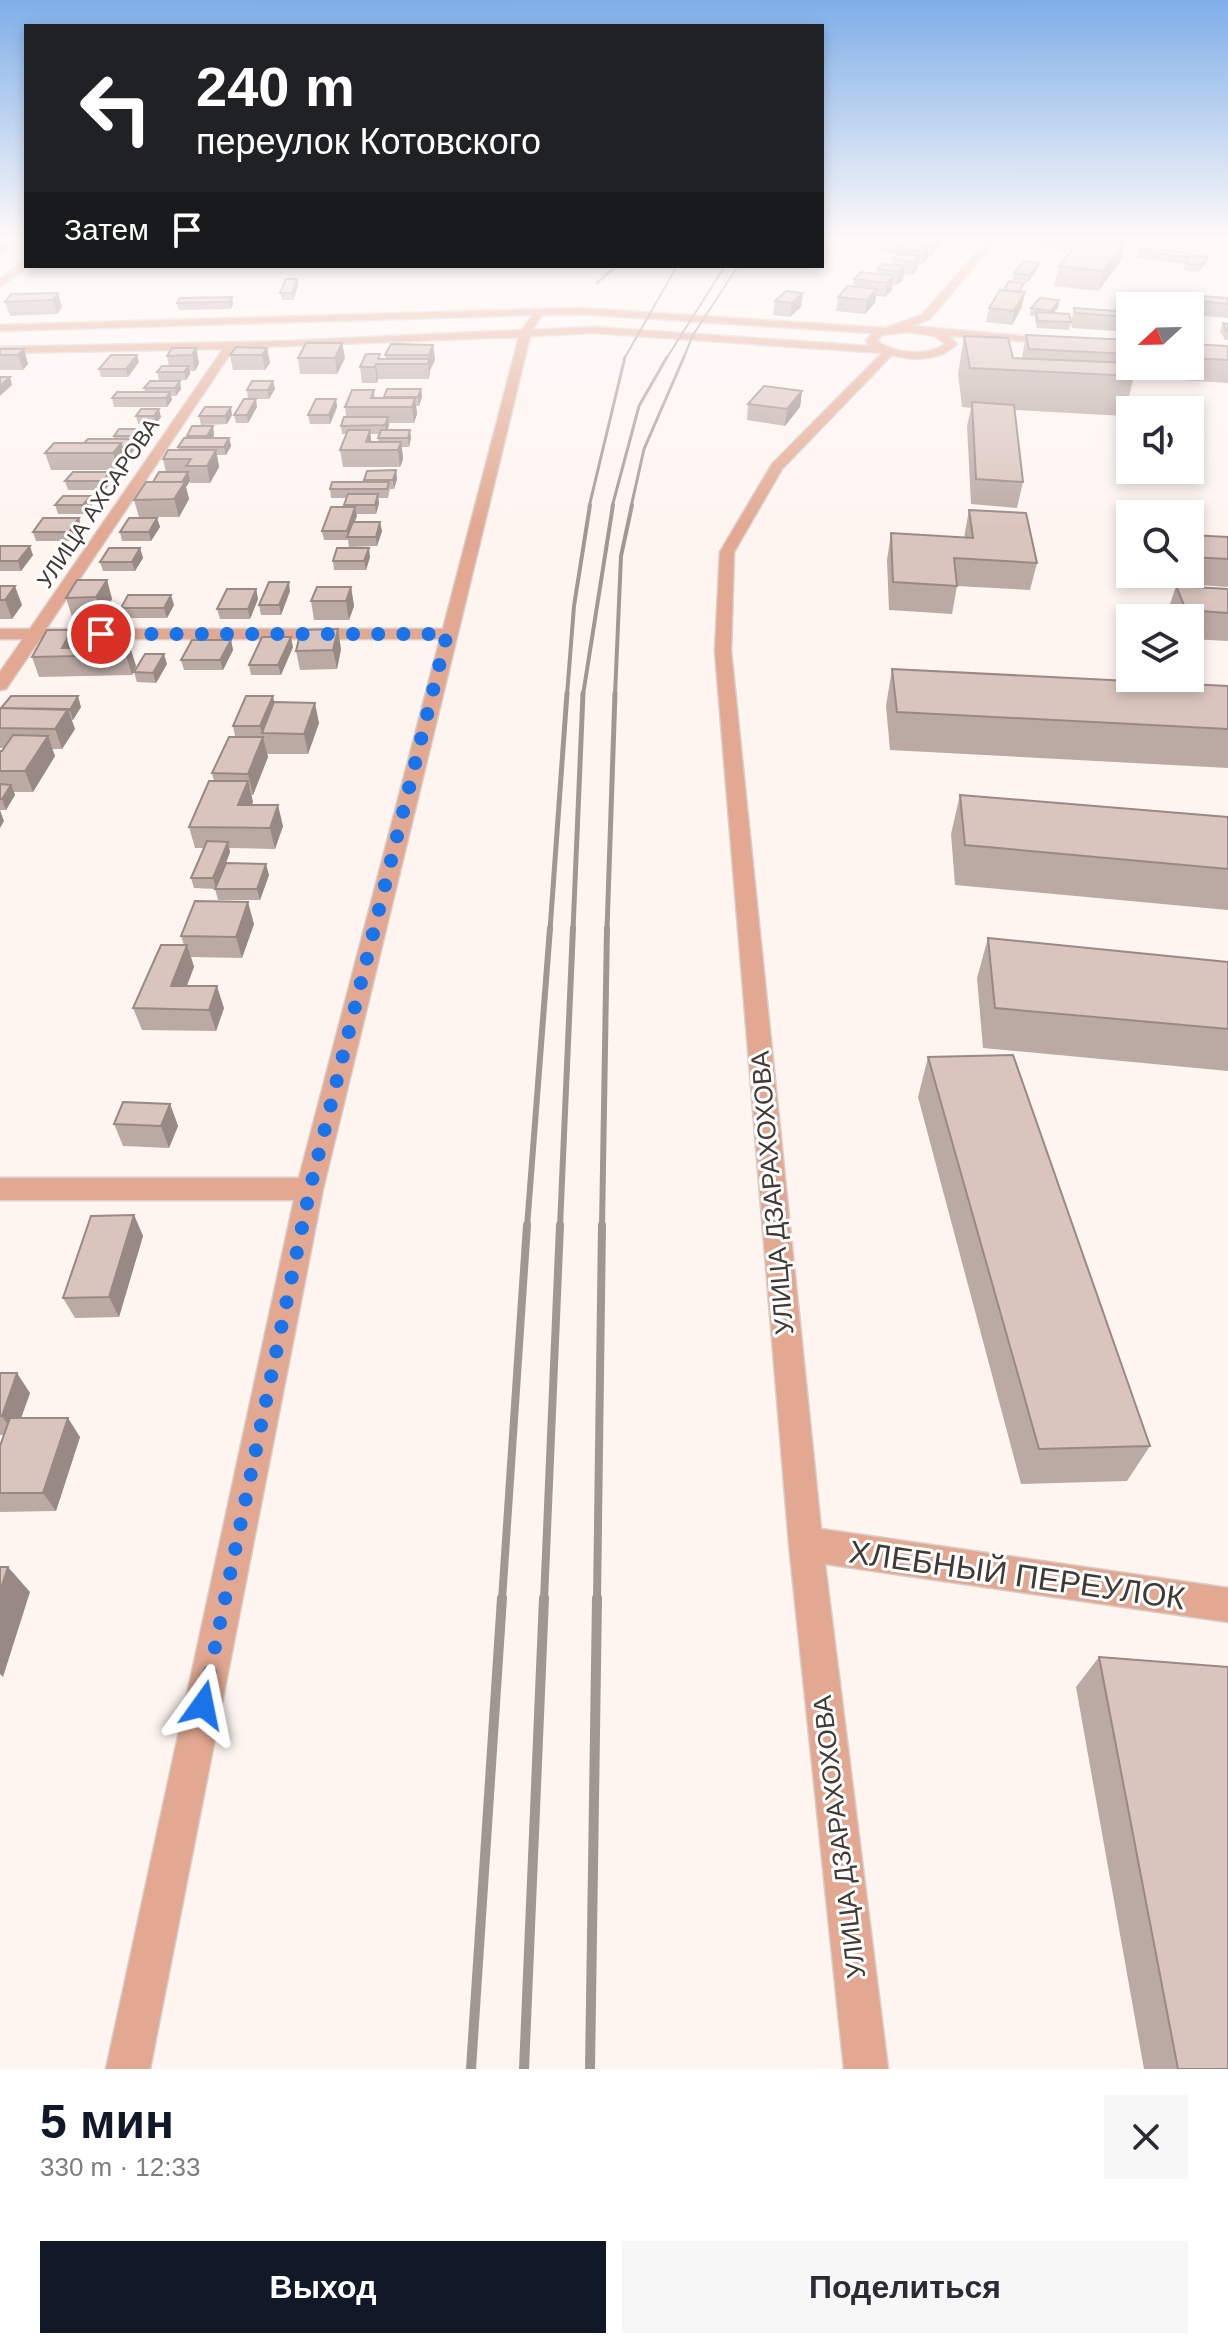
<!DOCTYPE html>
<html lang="ru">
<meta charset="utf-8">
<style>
body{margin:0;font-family:Arial,sans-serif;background:#f7f7f7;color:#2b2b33;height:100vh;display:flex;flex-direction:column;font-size:30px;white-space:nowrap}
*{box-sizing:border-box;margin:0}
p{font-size:26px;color:#7c7c81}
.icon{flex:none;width:44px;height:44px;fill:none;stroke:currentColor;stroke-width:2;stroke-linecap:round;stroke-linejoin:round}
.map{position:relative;height:2069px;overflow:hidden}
.sheet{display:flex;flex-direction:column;background:#fff;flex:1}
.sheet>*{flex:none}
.guide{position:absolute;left:24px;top:24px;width:800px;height:244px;border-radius:0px;box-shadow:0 4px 12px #0003;background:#202124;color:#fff;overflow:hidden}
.needle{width:52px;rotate:248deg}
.fabs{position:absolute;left:1116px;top:292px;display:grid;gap:16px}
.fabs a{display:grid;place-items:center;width:88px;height:88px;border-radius:0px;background:#fff;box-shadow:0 4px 12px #0003;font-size:40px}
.pin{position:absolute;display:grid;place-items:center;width:68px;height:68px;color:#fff;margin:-34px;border:4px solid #fff;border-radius:50%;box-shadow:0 2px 8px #0007}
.me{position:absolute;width:88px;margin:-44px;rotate:12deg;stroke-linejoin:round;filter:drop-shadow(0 0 6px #0008)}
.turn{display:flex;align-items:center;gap:28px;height:168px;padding:0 40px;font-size:36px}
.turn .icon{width:104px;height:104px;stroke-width:2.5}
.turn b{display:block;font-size:56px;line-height:68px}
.then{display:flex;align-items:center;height:76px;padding:0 40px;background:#0003;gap:16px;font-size:30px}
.round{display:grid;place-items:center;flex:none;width:84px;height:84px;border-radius:0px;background:#f7f7f7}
.headline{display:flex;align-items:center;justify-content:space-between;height:136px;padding:0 40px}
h1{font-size:48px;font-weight:700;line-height:60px;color:#111827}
.primary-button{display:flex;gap:16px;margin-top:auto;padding:16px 40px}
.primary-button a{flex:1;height:92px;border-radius:0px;background:#111827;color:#fff;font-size:32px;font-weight:700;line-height:92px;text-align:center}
.primary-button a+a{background:#f7f7f7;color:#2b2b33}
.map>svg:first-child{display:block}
</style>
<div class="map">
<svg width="1228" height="2069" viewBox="0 0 1228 2069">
<rect width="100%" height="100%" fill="#fef5f1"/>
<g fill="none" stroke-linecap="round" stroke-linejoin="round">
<g stroke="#d8cfcb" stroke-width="3">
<path id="minor" d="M987,240H996L930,319L911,326L1056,339L1061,342L1060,344L949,336L957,344C940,361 914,361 892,355L782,469L734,552L731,651L821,1529L1228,1588V1622L825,1564L888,2069H844L789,1544L715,651L720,552L772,464L882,353L594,333L530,336L323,1189L150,2069H106L294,1200H0V1178H299L440,639H40L6,689L0,690V672L23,639H0V629H30L223,349L0,353V347L288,341L522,330L532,315L0,331V325L578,308L885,328L922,315ZM578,314L872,333L866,341L870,346L594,327L532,330L542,315ZM908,332L935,336L945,344C926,357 896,354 877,341L882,335ZM519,337L443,629H46L234,348Z
M26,260L28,266L0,287V279Z"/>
</g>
<use href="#minor" fill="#e2a891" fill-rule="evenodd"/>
<path stroke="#a09793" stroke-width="2" d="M597,283L616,266
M624,359L677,266
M666,359L725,266
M683,359L693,335L738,266"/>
<path stroke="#a09793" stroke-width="3" d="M589,507L625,357
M612,507L639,406L667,357
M631,507L644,449L684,357"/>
<path stroke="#a09793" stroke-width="4" d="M567,695L574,606L590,505
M583,695L613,505
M615,695L621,556L632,505"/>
<path stroke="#a09793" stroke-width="5" d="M550,930L567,693
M573,930L583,693
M607,930L615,693"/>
<path stroke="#a09793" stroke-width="6" d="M527,1227L550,928
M560,1227L573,928
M602,1227L607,928"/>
<path stroke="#a09793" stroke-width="8" d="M502,1600L527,1225
M544,1600L560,1225
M597,1600L602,1225"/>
<path stroke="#a09793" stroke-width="10" d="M471,2069L502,1598
M524,2069L544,1598
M590,2069L597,1598"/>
</g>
<path fill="#bba9a3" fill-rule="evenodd" d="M880,240H945L943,241L942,245L938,250H934L933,254L929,257H927L922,264H918L917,269L912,275L903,274V280L897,285H892V290L885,297L876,296L875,303L865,314L836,311L838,297L853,286L854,279L877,274V269L892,265V259L898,254L878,252Z
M1037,240H1125L1124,242H1125L1121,261L1098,291L1054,286L1059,266L1072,251L1036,247Z
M1138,248L1190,253L1187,261L1206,263L1198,272L1183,270L1185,264L1136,258Z
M1037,270L1028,282L1013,280L1014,273Z
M297,279L298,286L293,300H282L280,293Z
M1023,290L1021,292L1022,307L1012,325L986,322L989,308Z
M58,293L62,307L57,314L10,316L5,302Z
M803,293L801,307L790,317L773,315L775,301Z
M1189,295L1228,298V318L1190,315V306H1186Z
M232,297L233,304L231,309L179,310L177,303Z
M1059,300L1058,308L1053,313L1071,322L1069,330L1037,328L1035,320V316H1030L1031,308Z
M1074,308L1130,312V332L1072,328L1071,323Z
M1223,323L1228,324V340H1225L1220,331Z
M1026,335L1130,340V366H1190V344L1228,346V383L1134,377L1124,416L1014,410L1023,482L1017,508L971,504L967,426L971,408L962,407L958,374L964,336L1013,358H1022Z
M342,343L345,358L337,374H300L298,358Z
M433,345L435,360L430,370L429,379H378L377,383H362L360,367L381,359H386L385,355Z
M196,348L199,363L195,371H190V374L186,380H159L157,372L169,366L167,356Z
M267,348L270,363L265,370H233L230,355Z
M24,349L28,364L23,370H0V350Z
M139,362L128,377H101L99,369Z
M180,381L181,389L176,396H171L172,400L167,407H114L112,398L145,392L144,388Z
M273,381L275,389L269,399H248L247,390Z
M421,389L422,397L419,406H416L417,414L414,423H389L388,430L411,438L409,447H402L403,459L400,467H343L340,450L346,434H342L341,426L346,417L345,407L374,390L375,398H384ZM370,434H379L378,442H371Z
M802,391L800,407L785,426L747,420L748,404Z
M336,399L337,407L330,424H310L308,415Z
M257,407L248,423H236L234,415Z
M141,409L161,417L156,424H138L136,416Z
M232,415L227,424L201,425L199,416Z
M213,426L214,435L213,438H229L231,446L226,455H217L219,467L210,483H190V481L186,487L189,499L179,517H139L134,500L153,482L166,472L163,459L178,450V447L187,438V436Z
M119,429L145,437L140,445H135L136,447L129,457H125L126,460L118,470H51L45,453L84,443L114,439V436Z
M396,470L397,479L394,489H390L388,498H378L379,503L376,514H356L354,522L382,531L377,546L349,547L348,540H324L322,531L344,507L346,498H331L330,489L364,482V480Z
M65,481H112L105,490H68Z
M90,496L93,504L86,514H58L55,505Z
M969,510L1037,563L1030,590L957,586L952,614L889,610L887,560L891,533L964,538Z
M79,518L81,528L72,541H36L33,532Z
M157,518L160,527L151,541H122L120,532Z
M1190,535L1228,537V587L1157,582L1154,574H1190Z
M0,546L33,555L21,571H0Z
M140,548L143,558L135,571H103L100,562Z
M370,557L366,570H334L333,561Z
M107,580L112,599L102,616L72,617L66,598Z
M0,586L22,605L12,619H0Z
M1176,586L1228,589V641L1190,639V618H1169L1167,613Z
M351,587L354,606L349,620H314L311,601Z
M256,589L258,599L250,619H220L217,609Z
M290,591L281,615H261L259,605Z
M174,605L167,618H123L121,608Z
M72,630L78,648L130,647L136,666L132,675L39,677L32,657Z
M231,640L233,650L223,670H184L181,660Z
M293,647L281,675H251L249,665Z
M341,649L337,669L300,670L296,651Z
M167,664L156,683L137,682L134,672Z
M892,669L1228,686V768L890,750L886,706Z
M274,702L319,723L308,754H267L268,757L253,795H251L253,802L251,805L283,826L275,849L229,848L230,852L226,863L269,875L260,900H218L215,889L194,888L191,878L204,848H195L189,827L214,781L212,773L263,737L235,736L233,726Z
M81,707L73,720H71L75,729L62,749H52L55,756L33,792H14L15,795L6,810H0V751H2L4,748H0V708Z
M960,795L1228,817V910L955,885L951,834Z
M254,924L242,958L191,957L194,967L187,986L224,1008L216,1031L142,1030L133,1008L184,945L181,936Z
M988,938L1228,962V1071L983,1048L977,978Z
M928,1057L1150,1446L1127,1481L1021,1484L918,1097Z
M170,1104L178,1126L169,1148L123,1146L114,1124Z
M134,1215L143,1236L119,1317L75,1318L63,1298Z
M0,1373L30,1393L21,1418L80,1437L56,1511L0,1512V1446L4,1435H0Z
M1099,1657L1228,2069H1144L1076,1687Z"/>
<path fill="#998985" d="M0,240H5L8,250L0,256Z
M939,240H943L942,245L938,250Z
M935,241L933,254L929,257L931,244Z
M1125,242L1121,261L1098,291L1103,271Z
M929,246L927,259L922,264L924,251Z
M919,256L917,269L912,275L914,262Z
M1208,257L1206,263L1198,272L1200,265Z
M1039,263L1037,270L1028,282L1029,275Z
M905,266L903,280L897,285L899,272Z
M894,276L892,290L885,297L887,283Z
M297,279L298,286L293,300L292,293Z
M877,289L875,303L865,314L867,300Z
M1025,292L1022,307L1012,325L1014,311Z
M58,293L62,307L57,314L53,300Z
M803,293L801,307L790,317L792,303Z
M232,297L233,304L231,309L229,302Z
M1059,300L1058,308L1050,318L1051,311Z
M342,343L345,358L337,374L335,358Z
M433,345L435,360L430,370L429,379L428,364L429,355Z
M196,348L199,363L195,371L192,355Z
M267,348L270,363L265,370L262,355Z
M24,349L28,364L23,370L18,355Z
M137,355L139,362L128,377L126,369Z
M376,364L378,379L377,383L375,367Z
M189,366L190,374L186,380L184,372Z
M10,377L12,385L0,396V386Z
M180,381L181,389L176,396L175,388Z
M273,381L275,389L269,399L268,390Z
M421,389L422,397L419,406L418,397Z
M802,391L800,407L785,426L787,409Z
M170,392L172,400L167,407L166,398Z
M415,398L417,414L414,423L412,407Z
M256,399L257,407L248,423L247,415Z
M336,399L337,407L330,424L329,415Z
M231,407L232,415L227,424L225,416Z
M159,409L161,417L156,424L154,416Z
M388,417L389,425L386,434L385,425Z
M213,426L214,435L209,444L207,436Z
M143,429L145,437L140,445L138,436Z
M370,430L372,447L366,442Z
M410,430L411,438L409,447L408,438Z
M229,438L231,446L226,455L224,447Z
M134,439L136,447L129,457L127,448Z
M401,442L403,459L400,467L398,450Z
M121,443L126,460L118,470L113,453Z
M216,450L219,467L210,483L207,466Z
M396,470L397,479L394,489L393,480Z
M110,472L112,481L105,490L103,481Z
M188,472L190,481L186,487L189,499L179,517L174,499Z
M378,494L379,503L376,514L375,505Z
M90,496L93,504L86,514L83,505Z
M355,507L357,516L349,537H348L347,531Z
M79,518L81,528L72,541L69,532Z
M157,518L160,527L151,541L149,532Z
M380,522L382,531L377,546L376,537Z
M30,546L33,555L21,571L18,561Z
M140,548L143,558L135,571L132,562Z
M369,548L370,557L366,570L364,561Z
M107,580L112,599L102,616L96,597Z
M289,582L290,591L281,615L279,605Z
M15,586L22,605L12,619L5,600Z
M351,587L354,606L349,620L346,601Z
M256,589L258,599L250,619L248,609Z
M171,595L174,605L167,618L164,608Z
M338,629L341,649L337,669L333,650Z
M72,630L79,649L62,648Z
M291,637L293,647L281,675L278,665Z
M231,640L233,650L223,670L220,660Z
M130,647L136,666L132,675L126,655Z
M164,654L167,664L156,683L153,673Z
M78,696L81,707L73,720L70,710Z
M273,696L275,706L262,733L260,726Z
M315,703L319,723L308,754L304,734Z
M68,709L75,729L62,749L55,729Z
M48,736L55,756L33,792L25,771Z
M263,737L268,757L253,795L248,774Z
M248,781L253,802L243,826L238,805Z
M11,785L15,795L6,810L2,799Z
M278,805L283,826L275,849L270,828Z
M0,810L4,821L0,828Z
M228,842L230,852L216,889L213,878Z
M266,864L269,875L260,900L257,889Z
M248,902L254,924L242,958L236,937Z
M187,945L194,967L178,1007L171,986Z
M217,986L224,1008L216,1031L209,1010Z
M170,1104L178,1126L169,1148L161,1126Z
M134,1215L143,1236L119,1317L109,1297Z
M17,1373L30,1393L15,1435L2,1416Z
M68,1418L80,1437L56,1511L43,1493Z
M8,1567L30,1592L3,1677L0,1674V1591Z"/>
<path fill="#dac4be" stroke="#998985" stroke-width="2" d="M889,240H929L935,241L931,244Z
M1081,240H1105L1125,242L1103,271L1059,266Z
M905,244L929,246L924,251L900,249Z
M1138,248L1190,253L1188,257L1138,251Z
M898,254L919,256L914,262L892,259Z
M1193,255L1208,257L1200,265L1185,263Z
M1024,261L1039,263L1029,275L1014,273Z
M883,264L905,266L899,272L877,269Z
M861,272L894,276L887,283L854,279Z
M286,279H297L292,293H280Z
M1009,281L1024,283L1019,292L1004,290Z
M848,286L877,289L867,300L838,297Z
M1000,290L1025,292L1014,311L989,308Z
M786,291L803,293L792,303L775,301Z
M58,293L53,300L5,302L11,294Z
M1189,295L1228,298V304L1189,300Z
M232,297L229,302L177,303L180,298Z
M1040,298L1059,300L1051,311L1031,308Z
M1074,308L1130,312V317L1075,313Z
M1036,312L1069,314L1071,322L1038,321Z
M1223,323L1228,324V332H1227Z
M1026,335L1130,340V354L1029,349Z
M964,336L1008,338L1013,358L1129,363L1135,376L970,368Z
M306,343H342L335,358H298Z
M391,344L433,345L429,355H385Z
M1190,344L1228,346V360L1190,358Z
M236,347L267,348L262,355H230Z
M172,348H196L192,355L167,356Z
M0,349H24L18,355H0Z
M366,354H380L378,359H429L428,364H376L375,367H360Z
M111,355H137L126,369H99Z
M162,366H189L184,372H157Z
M0,377H10L0,386Z
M150,381H180L175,388H144Z
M252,381H273L268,390H247Z
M764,386L802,391L787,409L748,404Z
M387,389H421L418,397H384Z
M352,390H374L371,398H415L412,407H345Z
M117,392H170L166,398H112Z
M244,399H256L247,415H234Z
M316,399H336L329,415H308Z
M972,402L1014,405L1023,482L976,479Z
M205,407H231L225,416H199Z
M141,409H159L154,416H136Z
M344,417H388L385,425L341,426Z
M192,426H213L207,436H187Z
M119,429H143L138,436H114Z
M348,430H370L366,442H401L398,450H340Z
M381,430H410L408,438H378Z
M184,438H229L224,447H178Z
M88,439H134L127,448H122L121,443H84Z
M54,443H121L113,453H45Z
M168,450H216L207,466H186L191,459H163Z
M396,470L393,480H364L367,471Z
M73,472H110L103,481H65Z
M159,472H188L182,482H153Z
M146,482H185L174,499L134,500Z
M332,482H389L387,489H330Z
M348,494H378L375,505H344Z
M63,496H90L83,505H55Z
M331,507H355L347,531H322Z
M969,510L1026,513L1037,563L954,558L957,586L893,582L891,533L973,538Z
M43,518H79L69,532H33Z
M129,518H157L149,532H120Z
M353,522H380L376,537H347Z
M1190,535L1228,537V559L1190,557Z
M0,546H30L18,561H0Z
M109,548H140L132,562H100Z
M337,548H369L364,561H333Z
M77,580H107L96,597L66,598Z
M269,582H289L279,605H259Z
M0,586H15L5,600H0Z
M1176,586L1228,589V613L1186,610Z
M317,587H351L346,601H311Z
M227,589H256L248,609H217Z
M128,595H171L164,608H121Z
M338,629L333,650L296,651L301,630Z
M47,630H72L62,648L130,647L126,655L32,657Z
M262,637H291L278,665H249Z
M192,640H231L220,660H181Z
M145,654H164L153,673L134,672Z
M892,669L1228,686V729L897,712Z
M11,696H78L70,710L1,708Z
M246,696H273L260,726H233Z
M274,702L315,703L304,734L262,733Z
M0,708L68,709L55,729L0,728Z
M13,735L48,736L25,771H0V751H2Z
M229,737H263L248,774L212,773Z
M209,781H248L238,805H278L270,828L189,827Z
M0,784L11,785L2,799H0Z
M960,795L1228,817V869L965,845Z
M207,841L228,842L213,878H191Z
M226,863L266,864L257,889H215Z
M195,901L248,902L236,937L181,936Z
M988,938L1228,962V1029L995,1008Z
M161,945H187L171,986H217L209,1010L133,1008Z
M1013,1055L1150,1446L1039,1449L928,1057Z
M123,1102L170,1104L161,1126L114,1124Z
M134,1215L109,1297L63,1298L91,1216Z
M0,1373H17L2,1416H0Z
M10,1418H68L43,1493H0V1446Z
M0,1567H8L0,1591Z
M1099,1657L1228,1667V2069H1178Z"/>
<linearGradient id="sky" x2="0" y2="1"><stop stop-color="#7eaee9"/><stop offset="0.45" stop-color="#fffaf9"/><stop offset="1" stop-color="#fffaf9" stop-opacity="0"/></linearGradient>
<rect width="1228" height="530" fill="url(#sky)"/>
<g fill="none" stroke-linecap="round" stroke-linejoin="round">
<path stroke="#1a73e8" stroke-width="14" stroke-dasharray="0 25.2" d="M101,634H447L310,1189L203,1705"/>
</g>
<g text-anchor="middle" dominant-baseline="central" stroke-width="6" stroke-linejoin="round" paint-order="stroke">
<g font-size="22" fill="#413934" stroke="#fff">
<text transform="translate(98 503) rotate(-56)">УЛИЦА АХСАРОВА</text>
</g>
<g font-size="26" fill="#413934" stroke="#fff">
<text transform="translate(772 1193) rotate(-95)">УЛИЦА ДЗАРАХОХОВА</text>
<text transform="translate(839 1837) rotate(-97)">УЛИЦА ДЗАРАХОХОВА</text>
</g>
<g font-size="32" fill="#413934" stroke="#fff">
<text transform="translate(1017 1575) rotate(8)">ХЛЕБНЫЙ ПЕРЕУЛОК</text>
</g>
</g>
</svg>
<div class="fabs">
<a><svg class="needle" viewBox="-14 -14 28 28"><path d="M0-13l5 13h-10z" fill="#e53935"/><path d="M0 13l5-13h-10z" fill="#7c7c81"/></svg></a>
<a><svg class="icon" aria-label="sound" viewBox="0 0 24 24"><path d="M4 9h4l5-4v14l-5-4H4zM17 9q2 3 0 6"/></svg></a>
<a><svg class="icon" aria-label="search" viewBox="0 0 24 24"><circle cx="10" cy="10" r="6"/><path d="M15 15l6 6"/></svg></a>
<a><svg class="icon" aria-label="layers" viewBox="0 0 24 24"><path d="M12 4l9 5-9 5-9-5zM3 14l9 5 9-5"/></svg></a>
</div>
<div class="pin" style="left:101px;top:634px;background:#d93025"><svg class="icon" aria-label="arrive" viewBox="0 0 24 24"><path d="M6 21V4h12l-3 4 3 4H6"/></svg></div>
<svg class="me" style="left:203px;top:1705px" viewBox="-20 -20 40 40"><path d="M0-17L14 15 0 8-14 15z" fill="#1a73e8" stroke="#fff" stroke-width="4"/></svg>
<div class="guide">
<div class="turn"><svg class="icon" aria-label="left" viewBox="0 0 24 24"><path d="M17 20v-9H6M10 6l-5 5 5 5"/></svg><div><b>240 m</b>переулок Котовского</div></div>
<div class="then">Затем<svg class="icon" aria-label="arrive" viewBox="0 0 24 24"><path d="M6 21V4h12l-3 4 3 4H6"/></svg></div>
</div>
</div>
<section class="sheet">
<div class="headline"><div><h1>5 мин</h1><p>330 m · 12:33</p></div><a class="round"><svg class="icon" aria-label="close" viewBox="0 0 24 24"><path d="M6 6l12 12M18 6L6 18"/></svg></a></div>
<div class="primary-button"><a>Выход</a><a>Поделиться</a></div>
</section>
